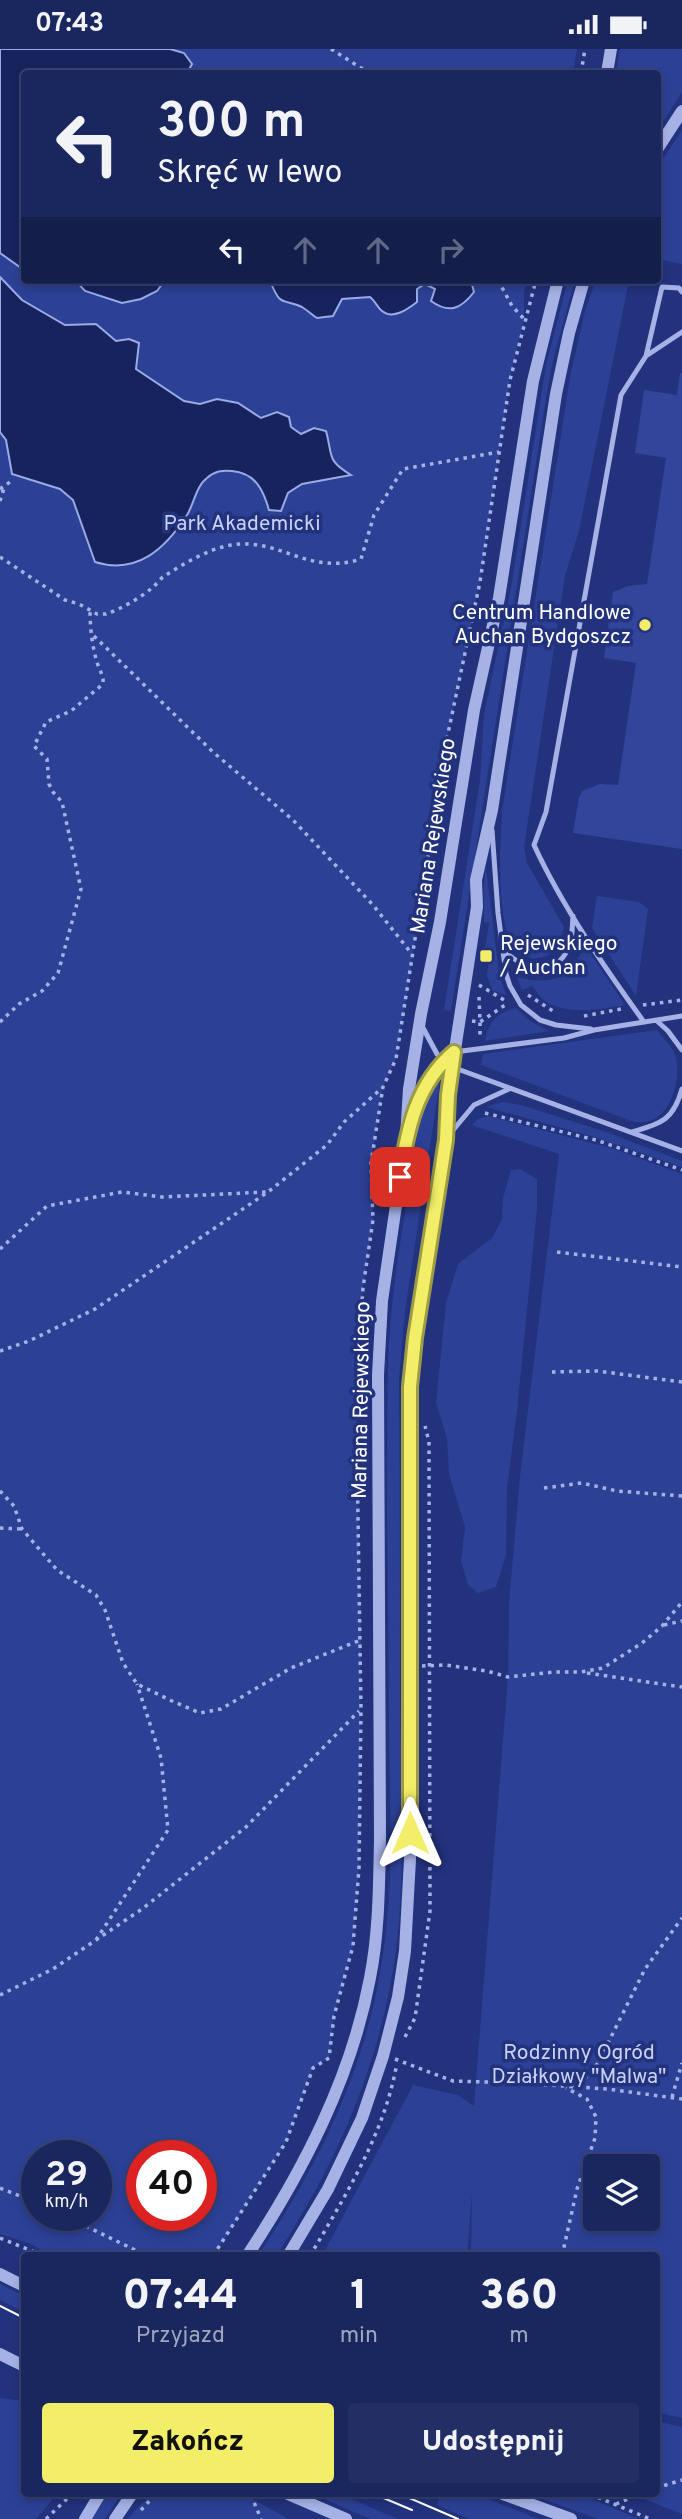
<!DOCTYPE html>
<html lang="pl">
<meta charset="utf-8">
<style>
body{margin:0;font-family:Overpass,sans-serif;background:#232e64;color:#f1f3f6;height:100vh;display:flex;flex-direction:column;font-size:26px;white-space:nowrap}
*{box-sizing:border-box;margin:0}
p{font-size:23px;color:#9fa5bc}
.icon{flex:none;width:38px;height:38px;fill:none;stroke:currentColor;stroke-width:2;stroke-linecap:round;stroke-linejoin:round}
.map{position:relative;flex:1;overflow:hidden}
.drawer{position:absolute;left:21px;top:2203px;width:639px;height:245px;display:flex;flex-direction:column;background:#1a265e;border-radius:7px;box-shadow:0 4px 10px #0003,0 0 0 2px #384373}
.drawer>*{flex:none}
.banner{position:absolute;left:21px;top:21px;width:640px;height:214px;border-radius:7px;box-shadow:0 4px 10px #0003,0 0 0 2px #384373;background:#1a265e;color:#f1f3f6;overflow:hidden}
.controls{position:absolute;left:583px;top:2105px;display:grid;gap:14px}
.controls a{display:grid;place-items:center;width:77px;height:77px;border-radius:7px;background:#1a265e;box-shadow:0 4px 10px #0003,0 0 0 2px #384373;font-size:35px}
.speed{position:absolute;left:21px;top:2091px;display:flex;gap:14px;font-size:35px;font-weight:700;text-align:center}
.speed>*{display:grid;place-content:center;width:91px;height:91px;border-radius:50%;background:#1a265e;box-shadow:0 4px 10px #0003,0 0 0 2px #384373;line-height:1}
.speed small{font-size:18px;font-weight:400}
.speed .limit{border:10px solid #d22;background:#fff;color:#111}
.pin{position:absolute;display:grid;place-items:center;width:60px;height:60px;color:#fff;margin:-30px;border-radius:14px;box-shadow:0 4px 10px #0006}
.me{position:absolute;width:77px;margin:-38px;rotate:0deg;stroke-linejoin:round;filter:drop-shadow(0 0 5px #0008)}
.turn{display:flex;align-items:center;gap:24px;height:147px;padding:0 21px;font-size:32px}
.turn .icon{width:91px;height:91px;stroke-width:2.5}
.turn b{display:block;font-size:49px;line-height:60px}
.lanes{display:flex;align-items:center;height:66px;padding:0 21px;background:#0003;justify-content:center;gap:35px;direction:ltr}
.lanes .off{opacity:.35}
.eta{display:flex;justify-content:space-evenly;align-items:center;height:119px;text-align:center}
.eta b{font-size:42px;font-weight:800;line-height:49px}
.primary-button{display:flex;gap:14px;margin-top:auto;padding:14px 21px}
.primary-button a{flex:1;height:80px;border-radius:7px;background:#f2ee68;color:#111;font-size:28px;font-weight:800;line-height:80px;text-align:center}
.primary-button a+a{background:#232e64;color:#f1f3f6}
.status{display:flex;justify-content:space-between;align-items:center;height:49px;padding:0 35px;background:#1a265e;direction:ltr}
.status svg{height:19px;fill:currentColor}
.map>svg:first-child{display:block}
</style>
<div class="status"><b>07:43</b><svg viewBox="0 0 49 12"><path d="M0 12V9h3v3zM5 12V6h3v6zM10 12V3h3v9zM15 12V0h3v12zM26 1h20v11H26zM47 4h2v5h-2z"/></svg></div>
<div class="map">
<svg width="682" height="2470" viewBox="0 0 682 2470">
<rect width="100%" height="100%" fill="#22327d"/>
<path fill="#2c4095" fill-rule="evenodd" d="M0,0H577L573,24H24V231H528L524,242V270L510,331L480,533L446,694L404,963L396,1010L383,1038L371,1114L373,1171L363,1239L356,1339L361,1591L359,1819L353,1897L334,1967L329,2009L313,2019L286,2093L223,2193L211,2207H51L31,2195L0,2185ZM37,2107H96V2166H37ZM142,2107H201V2166H142Z
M620,0H682V43L658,81V24H616Z
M682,81V215L658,210V117Z
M568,231H575L553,311L547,343L451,962L444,961L480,731L484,665L511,539L546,316Z
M596,231H629L579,482L565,527L524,798L527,814L564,878L561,893L547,907L533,910L515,902C496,874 500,797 502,762L570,328L585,262Z
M486,817L499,925L506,946L493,942L487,927L490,901L485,900L489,874L484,873V834Z
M597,847L639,853L648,860L636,947L592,879Z
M585,896L625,956C602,960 574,965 552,956C543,953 537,943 532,937L522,941L517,928C554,937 569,930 585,896Z
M516,959L530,972L549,982L485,992C487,974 498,963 516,959Z
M657,981C663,989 673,998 676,1008C682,1037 666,1082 631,1072L481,1016L483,1005Z
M440,1031L405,1262L399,1330C400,1435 400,1539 400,1644C401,1719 405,1796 399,1872C389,1994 343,2105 276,2207H258C317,2118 364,2024 381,1918C396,1832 389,1743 389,1656C389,1545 385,1433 388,1321C389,1255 401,1187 412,1122C416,1097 419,1045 440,1031Z
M503,1053L521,1056L609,1084L682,1112V1118L594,1088L486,1058Z
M488,1067L611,1099L682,1125V2369L656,2363V2207H471L472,2144L467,2207H322L413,2036L458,2046L474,2057L508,1628L509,1554L520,1427L559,1105L472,1076L478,1070ZM595,2118H648V2170H595Z
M520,1120L537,1130V1160L517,1362L507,1439L506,1506L496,1538L478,1544L468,1536L461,1512L465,1478L449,1425L447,1389L436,1354L446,1254L458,1215L492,1189L502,1170L503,1149L511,1121Z
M0,2235L24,2247V2263L0,2251Z
M0,2349L24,2352V2445H57L36,2470H0Z
M656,2372L682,2378V2465L632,2445H656Z
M108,2445H121L105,2470H92Z
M151,2445H243L289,2470H127Z
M313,2445H339L398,2470H370Z
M428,2445H475L539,2470H469L437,2456L439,2450Z
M529,2445H580L639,2470H598Z"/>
<path fill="#17235d" stroke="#9aaae7" stroke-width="2" d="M0,0H170L184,4L192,15L187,24H24V221L0,204Z
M0,228L22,251L65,276L96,275L116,292L129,290L139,294L136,320L184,352L200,355L217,350L238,354L261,369L277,363L289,368L291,378L301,385L314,379L326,382C333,407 326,411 351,426L302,435L288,444L281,462L269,461C263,440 255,424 232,422C222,421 215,422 207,429C196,437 194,455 187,466C165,500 137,526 95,513L73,451L60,440L12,425L6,391L0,383Z
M75,231H165L157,242L141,250L122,254L85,242Z
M263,231H467L471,232L474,243C461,260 449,265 431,252L435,240L425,235L417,240V253C408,260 393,271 382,262C378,259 375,252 370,248L342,250L333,267L317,269C312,266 307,261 302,258C283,249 281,259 271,234Z"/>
<path fill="#32459a" d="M680,324H682V800L573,784L579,748L582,742L600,735L618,736L636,614L604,609L613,543L628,537L647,535L666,409L635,404L644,341L677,346Z"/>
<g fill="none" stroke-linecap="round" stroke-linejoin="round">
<path stroke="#a6b2e6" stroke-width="3.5" stroke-dasharray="3.5 5" stroke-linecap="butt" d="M331,0L369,24
M581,24L585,0
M498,231L512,257L524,270
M0,440L10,433
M0,452L4,439
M0,508L65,551L79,555L97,565H106C121,560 140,549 152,539C156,536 159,531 163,528C183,515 208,500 231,496C280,488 307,527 361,510L374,466L403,420L499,403
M94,587L213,703L293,771L373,856L412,905
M479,936L504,951
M528,946L553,962
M479,948L480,973L508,954
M643,956L682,951
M584,967L621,960
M472,972L480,973V989
M0,973L19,955L42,942L58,924L81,840L62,753L53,743L49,735L47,710L34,697L46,673L71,662L103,635C104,626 99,621 97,613C92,597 90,578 90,561
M485,1064L596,1091L682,1121
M0,1200L47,1157L122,1143L162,1148L266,1143
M557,1203L682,1218
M0,1302L29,1292L95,1260L268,1143L327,1096L344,1073L382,1039
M552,1323L597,1322L682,1333
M544,1439L582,1434L617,1442L682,1447
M0,1442L14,1457L22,1480L57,1521L96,1546L105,1561L123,1614L137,1635L172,1652L200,1664L221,1660L291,1619L358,1592
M0,1479L22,1480
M664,1576L682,1572
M422,1617L445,1616L487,1622L508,1628L554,1623H581L603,1619L642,1594L662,1577L682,1553
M587,1624L682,1638
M96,1891L168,1781L161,1709L137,1635
M0,1946L53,1920L142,1860L246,1778L359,1662
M405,1988L415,1969L430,1862L429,1393L425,1377
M395,2010L453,2032L520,2034L607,2040L682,2050
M570,2037L580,2035L598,2014L645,1920L682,1869
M672,2048L682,2014
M0,2139L37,2154
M63,2166L135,2201L140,2207
M0,2189L44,2207
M213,2207L286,2093L313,2019L329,2009L334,1967L353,1897L359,1819L361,1660L356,1339L363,1239L373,1171L371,1114L383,1038L396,1010L446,694L480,533L510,331L536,231
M310,2207C345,2147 383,2087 396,2019
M562,2207L577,2140L595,2089L596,2068L587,2050L566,2039
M656,2439L682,2431
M590,2445L650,2470
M251,2446L261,2470
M616,2455L640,2445
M141,2461L156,2445
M46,2470L72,2445"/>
<path stroke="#a6b2e6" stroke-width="5" d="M646,307L682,283
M492,781L498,864L506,925L510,937L521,956L540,971L556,976L591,980
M503,901C522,919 553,931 568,900C573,890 572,878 573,867
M657,972L668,982L682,1001
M644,973C605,919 562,857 534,796L546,763L621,346L646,307L662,238L679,239L682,243
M422,977L437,1005L452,1018L682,1102
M412,1070L430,1027L454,1003L564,989L594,981L682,967
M632,1083C661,1074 673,1072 682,1040
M449,1086L474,1056L509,1040"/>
<path stroke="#a6b2e6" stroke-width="12" d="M607,24L611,0
M658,99L682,62
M247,2207C303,2122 351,2030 370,1929C379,1884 379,1837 380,1791L378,1326L382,1252L406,1088L409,1040L421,965L440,873L474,661L499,549L533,332L558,231
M288,2207L328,2140L362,2069L383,2007L398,1948L405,1902L410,1810L409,1381L410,1338L415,1289L446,1091L448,1046L477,858L476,831L492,761L556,345L569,284L584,231
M0,2225L24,2237
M0,2305L24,2317
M288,2445L346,2470
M503,2445L571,2470
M85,2470L100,2445
M115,2470L132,2445"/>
<path stroke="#fff" stroke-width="2" d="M0,2257L24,2269
M374,2445L412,2461
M400,2445L458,2470"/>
</g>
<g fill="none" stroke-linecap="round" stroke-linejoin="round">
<g stroke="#9d9b44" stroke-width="18">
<path id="route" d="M400,1128C407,1081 416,1035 454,1003L448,1046L446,1091L415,1289L410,1338V1784"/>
</g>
<use href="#route" stroke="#f2ee68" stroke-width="12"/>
</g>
<g fill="#f2ee68" stroke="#22327d" stroke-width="2.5">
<circle cx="645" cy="576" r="7"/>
<rect x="479" y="900" width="14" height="14" rx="3.5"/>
</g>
<g text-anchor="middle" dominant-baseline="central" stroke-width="7" stroke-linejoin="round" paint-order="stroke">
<g font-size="21" fill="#c9d2f5" stroke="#22327d">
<text x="242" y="475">Park Akademicki</text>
<text x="579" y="2004">Rodzinny Ogród<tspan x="579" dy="24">Działkowy "Malwa"</tspan></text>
</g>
<g font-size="21" fill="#fff" stroke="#22327d" text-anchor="end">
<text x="631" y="564">Centrum Handlowe<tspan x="631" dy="24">Auchan Bydgoszcz</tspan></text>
<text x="500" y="895" text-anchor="start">Rejewskiego<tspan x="500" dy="24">/ Auchan</tspan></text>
</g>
<g font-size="21" fill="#fff" stroke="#22327d">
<text transform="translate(434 787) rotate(-81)">Mariana Rejewskiego</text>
<text transform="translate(362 1351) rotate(-89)">Mariana Rejewskiego</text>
</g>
</g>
</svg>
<div class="controls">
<a><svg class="icon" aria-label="layers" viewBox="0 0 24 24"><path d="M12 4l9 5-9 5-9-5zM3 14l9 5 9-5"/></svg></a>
</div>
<div class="speed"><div>29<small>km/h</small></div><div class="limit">40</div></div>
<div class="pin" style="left:400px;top:1128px;background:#d93025"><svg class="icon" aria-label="arrive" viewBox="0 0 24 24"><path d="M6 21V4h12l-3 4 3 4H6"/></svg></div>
<svg class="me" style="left:410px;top:1784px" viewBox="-20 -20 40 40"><path d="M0-17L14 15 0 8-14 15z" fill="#f2ee68" stroke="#fff" stroke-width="4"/></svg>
<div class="banner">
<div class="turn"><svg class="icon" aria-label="left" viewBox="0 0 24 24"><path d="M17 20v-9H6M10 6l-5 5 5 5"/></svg><div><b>300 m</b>Skręć w lewo</div></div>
<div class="lanes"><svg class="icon" aria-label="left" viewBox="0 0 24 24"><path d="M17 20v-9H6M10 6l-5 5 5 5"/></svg><svg class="icon off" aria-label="ahead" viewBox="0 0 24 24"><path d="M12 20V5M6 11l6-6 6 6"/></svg><svg class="icon off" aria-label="ahead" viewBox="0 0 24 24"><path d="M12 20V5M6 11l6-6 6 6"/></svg><svg class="icon off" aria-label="right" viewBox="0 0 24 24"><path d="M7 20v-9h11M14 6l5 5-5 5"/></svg></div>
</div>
<section class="drawer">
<div class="eta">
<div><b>07:44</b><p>Przyjazd</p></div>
<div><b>1</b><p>min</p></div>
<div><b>360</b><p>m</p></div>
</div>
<div class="primary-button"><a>Zakończ</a><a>Udostępnij</a></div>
</section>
</div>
